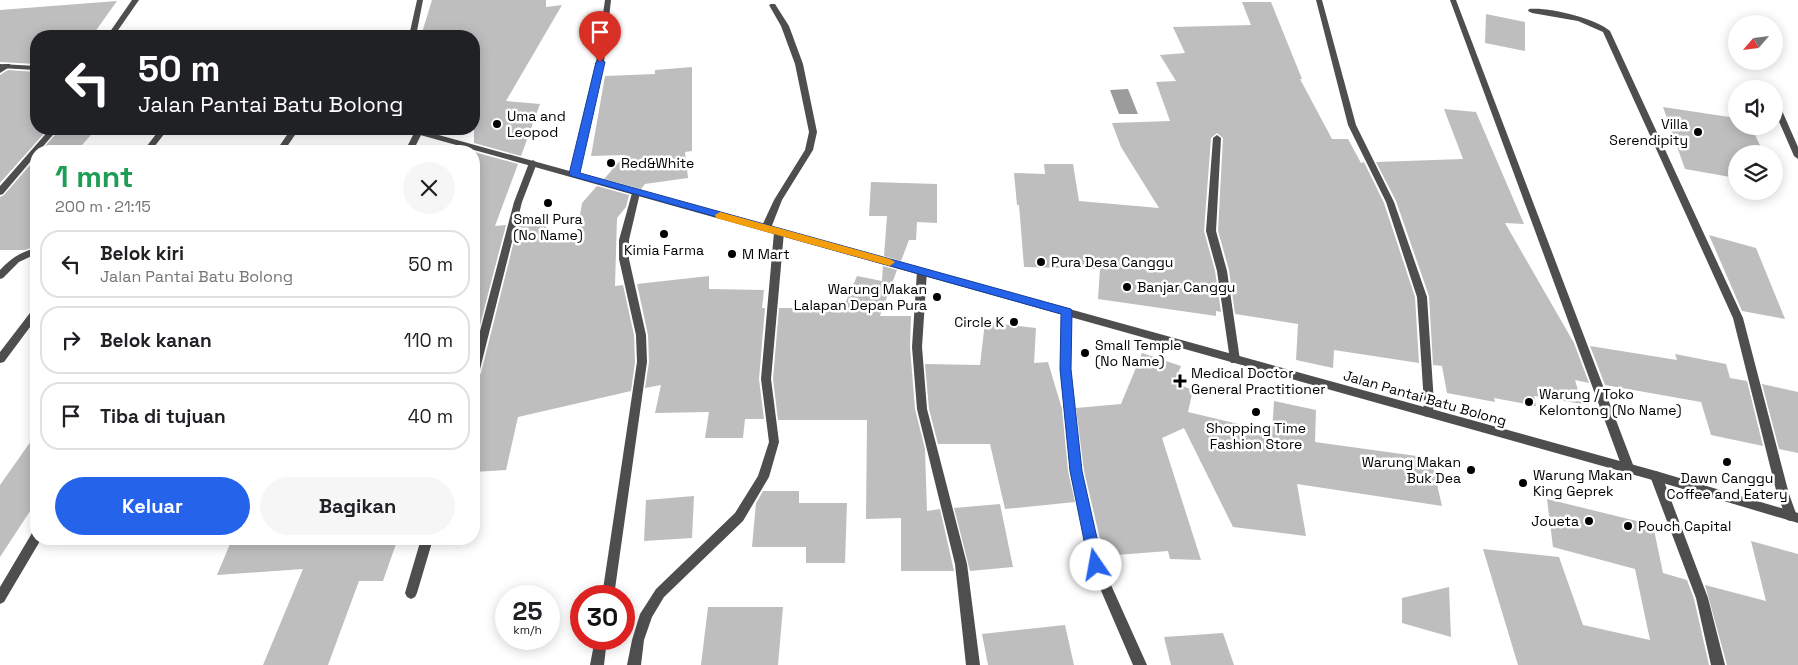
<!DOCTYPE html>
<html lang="id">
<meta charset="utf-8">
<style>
body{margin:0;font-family:"Space Grotesk",sans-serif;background:#f6f6f6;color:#202124;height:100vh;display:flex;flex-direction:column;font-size:19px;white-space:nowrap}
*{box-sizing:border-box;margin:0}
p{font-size:16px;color:#757577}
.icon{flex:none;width:28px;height:28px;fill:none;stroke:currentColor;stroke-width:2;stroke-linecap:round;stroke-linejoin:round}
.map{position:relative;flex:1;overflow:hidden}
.side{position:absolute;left:30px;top:145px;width:450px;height:400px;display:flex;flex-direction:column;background:#fff;border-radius:20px;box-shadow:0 2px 12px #0003}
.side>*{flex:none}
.guide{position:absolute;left:30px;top:30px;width:450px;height:105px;border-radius:20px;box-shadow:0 2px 12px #0003;background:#202124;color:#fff;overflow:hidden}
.needle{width:32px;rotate:242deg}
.tools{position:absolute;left:1728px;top:15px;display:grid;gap:10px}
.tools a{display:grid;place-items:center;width:55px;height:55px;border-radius:50%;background:#fff;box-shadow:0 2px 12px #0003;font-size:25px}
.speed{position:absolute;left:495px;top:585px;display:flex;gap:10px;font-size:25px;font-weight:700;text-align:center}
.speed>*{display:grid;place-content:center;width:65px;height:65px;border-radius:50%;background:#fff;box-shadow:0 2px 12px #0003;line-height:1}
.speed small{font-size:12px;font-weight:400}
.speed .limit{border:8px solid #d22;background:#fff;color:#111}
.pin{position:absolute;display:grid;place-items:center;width:42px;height:42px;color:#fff;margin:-51px -21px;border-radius:50% 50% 50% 0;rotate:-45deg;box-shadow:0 0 5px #0007}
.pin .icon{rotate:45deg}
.me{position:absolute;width:55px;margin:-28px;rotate:348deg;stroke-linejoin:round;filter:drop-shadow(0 0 4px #0008)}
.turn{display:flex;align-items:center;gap:18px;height:105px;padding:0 25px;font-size:22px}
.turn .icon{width:65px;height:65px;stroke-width:2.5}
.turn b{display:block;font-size:35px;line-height:42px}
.round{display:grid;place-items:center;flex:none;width:52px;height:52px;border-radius:26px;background:#f6f6f6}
.head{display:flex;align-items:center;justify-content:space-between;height:85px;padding:0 25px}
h1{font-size:30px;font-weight:700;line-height:38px;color:#1e9e55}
.button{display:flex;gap:10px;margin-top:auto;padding:10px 25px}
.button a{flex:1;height:58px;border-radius:30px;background:#2563eb;color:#fff;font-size:20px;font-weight:700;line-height:58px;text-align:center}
.button a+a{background:#f6f6f6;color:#202124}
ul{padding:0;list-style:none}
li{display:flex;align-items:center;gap:15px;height:68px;margin:0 10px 8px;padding:0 15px;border:2px solid #e0e0e0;border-radius:20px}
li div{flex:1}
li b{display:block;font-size:19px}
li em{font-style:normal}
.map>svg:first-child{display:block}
</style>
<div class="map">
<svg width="1798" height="665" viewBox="0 0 1798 665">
<rect width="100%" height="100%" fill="#fff"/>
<path fill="#9c9c9c" d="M1128,89L1138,114H1119L1110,90Z"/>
<path fill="#bebebe" d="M432,0H546V7L562,5L506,101L540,104L521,156L474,143V36H421Z
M117,1L92,36H36V64L0,62V10Z
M1242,2H1271L1302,79H1300L1332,139H1348L1361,163L1364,162L1384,203L1415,297L1419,363L1334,350L1333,368L1296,360L1298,324L1235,314L1229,270L1218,231L1223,138L1217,133L1211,138L1204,231L1215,271L1221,312L1216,311V316L1098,299L1100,269L1024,267L1019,205H1017L1014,173L1045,174L1044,164H1073L1079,201L1159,208L1121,147L1112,123L1170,121L1156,82L1176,81L1160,55L1185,53L1173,27L1251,25Z
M1486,14L1525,22V51L1485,43Z
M692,67V151L685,152L688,178L645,184L641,189L604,179L625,155L591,156L605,76L655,74V70Z
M8,70L36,72V129H48L0,183V75Z
M1663,107L1736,118V126H1751L1764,154H1736V178L1685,169Z
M1444,109L1476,112L1524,224L1505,223L1574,343L1589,383L1575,380L1582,404L1534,396L1536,406L1494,398L1495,402L1447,393L1442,366L1433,365L1429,296L1396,201L1376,162L1463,159Z
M60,129H96L77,151H41Z
M474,152L518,164L495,226L506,225L474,348Z
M36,158V246L25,250H0V197L4,195Z
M871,182L937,184V223L917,222L916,240H909L901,261L884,256L887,216H869Z
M597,186L629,195L626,207L617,218L615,286L623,285L634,335L635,362L631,391L518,417L506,470L474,472V379L478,378L481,373L518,225L546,224V236L576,239L582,203Z
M1709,235L1756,248L1785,319L1742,311Z
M883,266L897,270L880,316H911L910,347L915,409L925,449L927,511L940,509L954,571H901V518L866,519L867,420H778L773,379L779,308H843L857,276L882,281Z
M709,276V289L764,290L762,308H765L759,379L764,419H745L743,438H705L709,412L655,413L661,385L645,388L649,362L648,335L637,284Z
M985,322L1036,328L1034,363L1048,362L1062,409L1068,471L1075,502L1005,509L990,444H938L929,409L925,364L980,365Z
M1590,346L1677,360L1675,354L1726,364L1730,378L1747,381L1763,446L1711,435L1701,402L1605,385Z
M1142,353L1181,366L1174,383L1193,390L1188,412L1272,432L1274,401L1316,410L1315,442L1431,458L1442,506L1297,484L1306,536L1233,527L1184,428L1162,438L1201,560L1170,559L1168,551L1104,556L1084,471L1076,408L1121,404Z
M1762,384L1798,392V453L1779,449Z
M36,434V502L0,557V485Z
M763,491H799V503H847L845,563H806V547H752L756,503Z
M694,496L692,538L644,541L646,500Z
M1547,499L1653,525L1663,573L1687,580L1694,599L1709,665H1518L1483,549L1559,557L1583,625L1650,640L1635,569L1553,547Z
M1000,504L1013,567L970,571L954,508Z
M232,539H308L306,542L397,541L383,581H359L328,665H263L303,569L217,575Z
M1751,541L1798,554V665H1727L1705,585L1766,601Z
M1449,587L1451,637L1402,623V598Z
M708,607H783L778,665H701Z
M1065,625L1074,665H988L982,634Z
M1223,633L1234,665H1171L1164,637Z"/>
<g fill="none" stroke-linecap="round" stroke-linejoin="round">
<path fill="#4e4e4e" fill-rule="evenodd" d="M771,4H775L789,26L803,64L817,132L813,150L782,200L771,228L766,231L761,228L774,200L805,150L809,132L795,64L781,26L769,5Z"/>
<path fill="#4e4e4e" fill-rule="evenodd" d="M132,0H139L114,36H107Z
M417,0H423L416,36H409Z
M605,0H611L604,62L578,174L574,177L570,174L596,62Z
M1316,0H1322L1356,125L1394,202L1427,297L1434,403L1432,416L1428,417L1424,416L1423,413L1424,403L1417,297L1386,202L1348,125Z
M1450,0H1456L1635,470L1633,473L1629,475L1625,473L1623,470Z
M1529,9C1549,7 1595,18 1610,31L1743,318L1789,494L1797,516L1795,520L1791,521L1787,520L1777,494L1733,318L1603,32L1578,21L1532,13L1528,11Z
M4,64H10L11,66L0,73V67Z
M1774,104H1779L1780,106L1798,147V159L1794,156L1774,110Z
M50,129H58L39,151H36V155L3,194L0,195V186Z
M160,129H168L151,151H143Z
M291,129H299L284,151H276Z
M416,129H420L423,131L413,151H405Z
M1217,135L1221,138L1216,231L1227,271L1240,360L1239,363H1231L1230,360L1217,271L1206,231L1213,138Z
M533,160L537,163L522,202L479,373L478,376L474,377V354L514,202L529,163Z
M636,190L640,193L629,240V259L646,335L647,362L614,596H602L637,362L636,335L619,259V240L632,193Z
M779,229L784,232L771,379L779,442L769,477L743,521L664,597L652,617L644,640L641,665H627L632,640L640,614L656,589L735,513L758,476L769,442L761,379L774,232Z
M36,248V254L19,262L3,278L0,279V270C11,258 21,252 36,248Z
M922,268L927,271L922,347L927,409L967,564L980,665H966L955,564L917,409L912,347L917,271Z
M36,308V319L4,362L0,363V352L33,309Z
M1067,308L1072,312L1070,369L1082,471L1102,565L1147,665H1133L1090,565L1070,471L1060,369L1062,312Z
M1656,471L1660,473L1662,476L1708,598L1725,665H1711L1696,598L1650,476L1652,473Z
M36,532V539H41L40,541L4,602L0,604V587L32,533Z
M421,539H433L417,593L415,597L411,599L407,597L405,593Z
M595,639H607L604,665H590Z"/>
<path fill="#4e4e4e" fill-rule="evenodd" d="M0,64L36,66V70L0,68Z
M405,129H417L1656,471L1798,513V523L1656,481L406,131Z"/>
</g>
<path fill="#2563eb" stroke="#184099" d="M600,59L605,62L580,173L1071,309L1072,312L1071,369L1082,471L1103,565L1101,570L1096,571L1091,570L1089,565L1070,471L1060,369L1061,314L571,176L569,174L596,62Z"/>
<path fill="#f59e0b" d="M720,212L890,259L895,262L890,266L716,218L715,215Z"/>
<g fill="#000" stroke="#fff" stroke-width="2">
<circle cx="497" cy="124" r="5"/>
<circle cx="1698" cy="132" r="5"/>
<circle cx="611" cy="163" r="5"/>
<circle cx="548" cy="203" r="5"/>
<circle cx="664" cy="234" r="5"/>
<circle cx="732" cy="254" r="5"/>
<circle cx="1041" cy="262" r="5"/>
<circle cx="1127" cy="287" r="5"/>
<circle cx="937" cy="297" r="5"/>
<circle cx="1014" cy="322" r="5"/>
<circle cx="1085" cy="353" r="5"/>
<path d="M1177.5 373.5h5v5h5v5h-5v5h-5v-5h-5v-5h5z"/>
<circle cx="1529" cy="402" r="5"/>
<circle cx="1256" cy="412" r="5"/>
<circle cx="1727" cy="462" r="5"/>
<circle cx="1471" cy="470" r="5"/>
<circle cx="1523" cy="483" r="5"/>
<circle cx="1589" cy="521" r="5"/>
<circle cx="1628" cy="526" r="5"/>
</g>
<g text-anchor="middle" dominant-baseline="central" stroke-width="5" stroke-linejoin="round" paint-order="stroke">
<g font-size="14" fill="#000" stroke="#fff" text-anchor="start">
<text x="507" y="116">Uma and<tspan x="507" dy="16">Leopod</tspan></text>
<text x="1688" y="124" text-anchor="end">Villa<tspan x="1688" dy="16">Serendipity</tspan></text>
<text x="621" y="163">Red&amp;White</text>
<text x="548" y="219" text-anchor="middle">Small Pura<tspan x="548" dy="16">(No Name)</tspan></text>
<text x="664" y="250" text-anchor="middle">Kimia Farma</text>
<text x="742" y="254">M Mart</text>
<text x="1051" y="262">Pura Desa Canggu</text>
<text x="1137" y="287">Banjar Canggu</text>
<text x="927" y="289" text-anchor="end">Warung Makan<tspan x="927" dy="16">Lalapan Depan Pura</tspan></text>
<text x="1004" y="322" text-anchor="end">Circle K</text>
<text x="1095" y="345">Small Temple<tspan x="1095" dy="16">(No Name)</tspan></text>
<text x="1191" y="373">Medical Doctor<tspan x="1191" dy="16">General Practitioner</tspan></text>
<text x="1539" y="394">Warung / Toko<tspan x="1539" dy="16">Kelontong (No Name)</tspan></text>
<text x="1256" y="428" text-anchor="middle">Shopping Time<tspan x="1256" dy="16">Fashion Store</tspan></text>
<text x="1461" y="462" text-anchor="end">Warung Makan<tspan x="1461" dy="16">Buk Dea</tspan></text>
<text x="1533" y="475">Warung Makan<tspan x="1533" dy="16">King Geprek</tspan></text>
<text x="1727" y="478" text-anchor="middle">Dawn Canggu<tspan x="1727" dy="16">Coffee and Eatery</tspan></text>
<text x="1579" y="521" text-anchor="end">Joueta</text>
<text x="1638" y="526">Pouch Capital</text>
</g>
<g font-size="14" fill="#000" stroke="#fff">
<text transform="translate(1425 398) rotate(16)">Jalan Pantai Batu Bolong</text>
</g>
</g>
</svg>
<div class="tools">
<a><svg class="needle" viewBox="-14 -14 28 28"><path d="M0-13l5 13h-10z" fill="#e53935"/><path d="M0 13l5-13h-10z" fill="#757577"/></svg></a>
<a><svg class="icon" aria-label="sound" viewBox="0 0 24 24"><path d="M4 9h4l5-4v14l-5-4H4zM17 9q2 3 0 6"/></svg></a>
<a><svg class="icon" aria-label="layers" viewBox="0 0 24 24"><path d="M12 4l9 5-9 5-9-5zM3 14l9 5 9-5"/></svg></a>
</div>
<div class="speed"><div>25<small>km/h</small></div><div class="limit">30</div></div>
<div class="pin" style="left:600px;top:62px;background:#d93025"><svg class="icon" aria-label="arrive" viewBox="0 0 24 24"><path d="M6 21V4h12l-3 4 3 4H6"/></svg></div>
<svg class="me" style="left:1096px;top:565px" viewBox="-20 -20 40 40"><circle r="19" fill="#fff"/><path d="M0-13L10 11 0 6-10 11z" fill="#2563eb"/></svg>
<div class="guide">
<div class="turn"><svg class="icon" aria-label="left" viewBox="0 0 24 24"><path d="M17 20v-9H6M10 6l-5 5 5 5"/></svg><div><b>50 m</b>Jalan Pantai Batu Bolong</div></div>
</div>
<section class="side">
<div class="head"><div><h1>1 mnt</h1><p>200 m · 21:15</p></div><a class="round"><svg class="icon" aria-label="close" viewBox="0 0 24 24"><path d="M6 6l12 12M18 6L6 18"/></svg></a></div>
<ul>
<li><svg class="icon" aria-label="left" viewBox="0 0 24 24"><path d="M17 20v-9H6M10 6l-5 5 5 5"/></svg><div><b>Belok kiri</b><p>Jalan Pantai Batu Bolong</p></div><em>50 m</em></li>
<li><svg class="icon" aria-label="right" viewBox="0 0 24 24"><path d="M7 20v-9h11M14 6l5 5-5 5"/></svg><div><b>Belok kanan</b></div><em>110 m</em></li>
<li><svg class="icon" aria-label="arrive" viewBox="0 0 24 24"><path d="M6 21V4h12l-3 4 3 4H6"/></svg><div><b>Tiba di tujuan</b></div><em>40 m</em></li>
</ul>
<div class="button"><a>Keluar</a><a>Bagikan</a></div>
</section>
</div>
